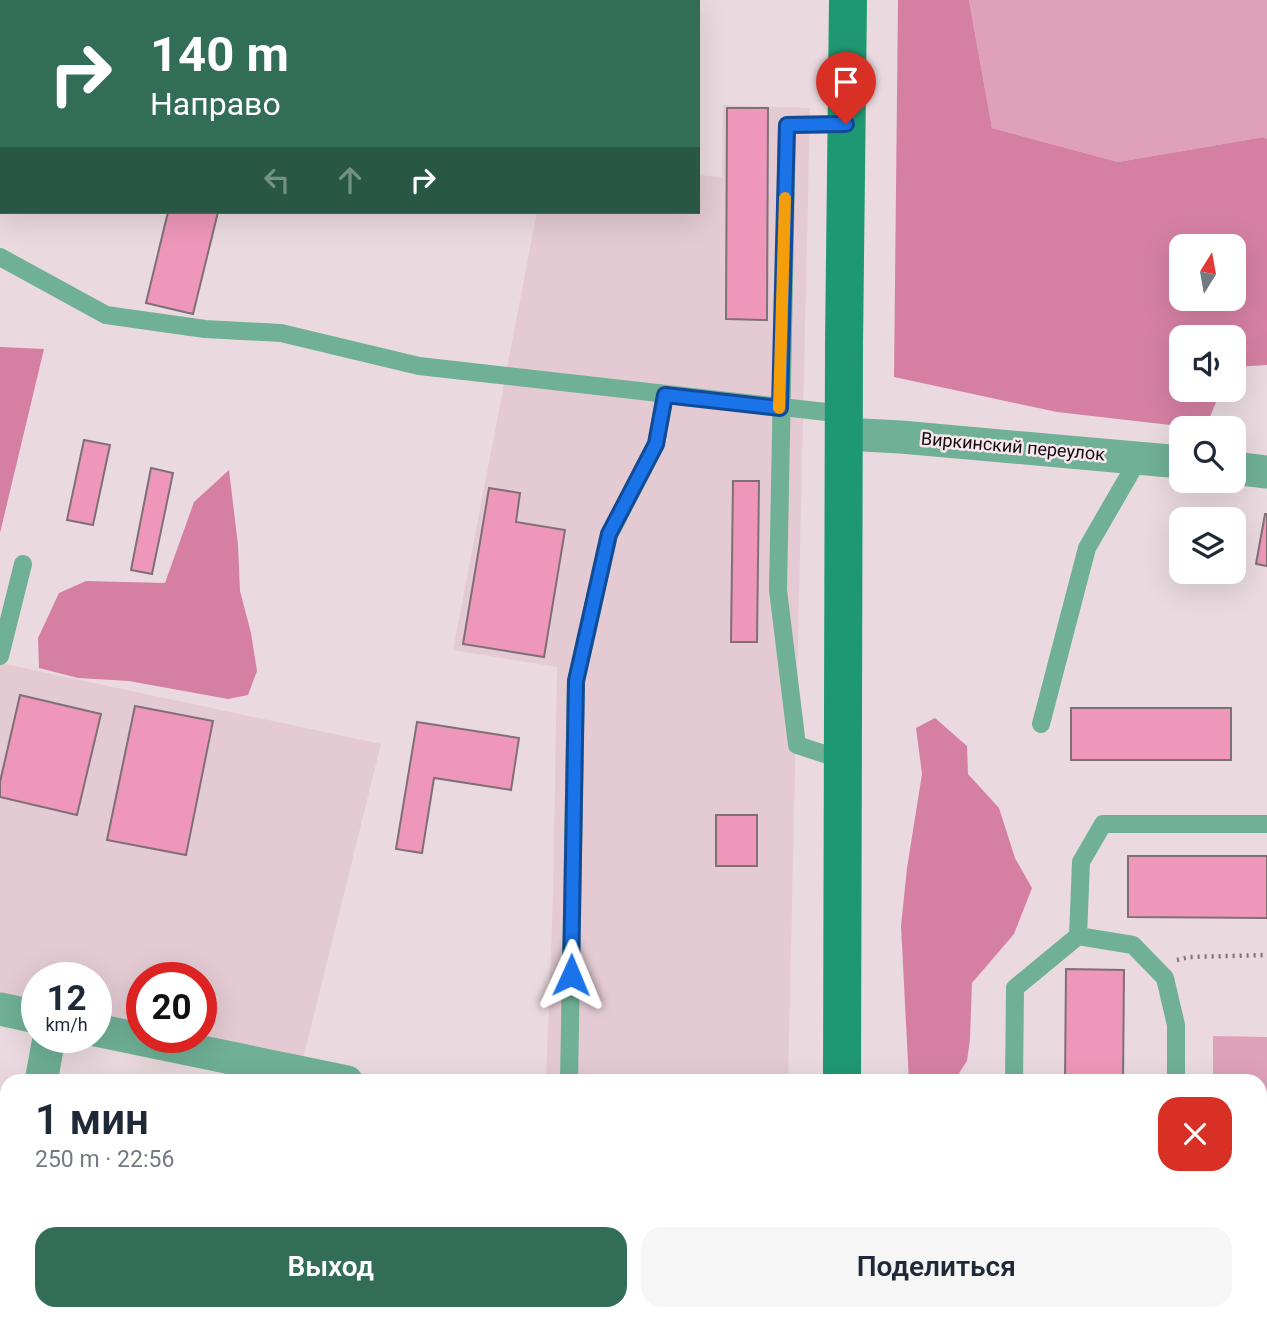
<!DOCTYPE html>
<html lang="ru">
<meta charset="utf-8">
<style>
body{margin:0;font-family:Roboto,sans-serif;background:#f6f6f7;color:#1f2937;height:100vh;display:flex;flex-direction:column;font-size:26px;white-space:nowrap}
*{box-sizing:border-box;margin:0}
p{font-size:23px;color:#747a83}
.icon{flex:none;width:38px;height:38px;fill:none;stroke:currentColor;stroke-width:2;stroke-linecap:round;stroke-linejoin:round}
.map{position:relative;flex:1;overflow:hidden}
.drawer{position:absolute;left:0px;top:1074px;width:1267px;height:247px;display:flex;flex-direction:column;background:#fff;border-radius:21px 21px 0 0;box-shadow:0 7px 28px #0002}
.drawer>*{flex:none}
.banner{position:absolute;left:0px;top:0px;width:700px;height:214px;box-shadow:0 7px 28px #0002;background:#326d57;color:#fff;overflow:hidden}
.needle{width:46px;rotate:11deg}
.buttons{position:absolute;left:1169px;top:234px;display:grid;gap:14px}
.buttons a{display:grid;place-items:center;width:77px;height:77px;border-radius:14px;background:#fff;box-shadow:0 7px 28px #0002;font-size:35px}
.speed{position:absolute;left:21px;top:962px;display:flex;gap:14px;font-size:35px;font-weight:700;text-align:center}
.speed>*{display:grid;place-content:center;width:91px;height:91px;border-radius:50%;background:#fff;box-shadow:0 7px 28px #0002;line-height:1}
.speed small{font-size:18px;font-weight:400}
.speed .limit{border:10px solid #d22;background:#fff;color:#111}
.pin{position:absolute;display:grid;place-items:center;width:60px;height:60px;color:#fff;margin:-72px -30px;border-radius:50% 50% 50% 0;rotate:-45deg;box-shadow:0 0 7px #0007}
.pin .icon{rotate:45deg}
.me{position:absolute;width:77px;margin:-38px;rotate:1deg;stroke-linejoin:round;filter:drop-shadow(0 0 5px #0008)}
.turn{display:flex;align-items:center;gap:24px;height:147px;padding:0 35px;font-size:32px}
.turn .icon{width:91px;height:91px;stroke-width:2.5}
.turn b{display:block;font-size:49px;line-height:60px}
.lanes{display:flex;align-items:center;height:66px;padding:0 35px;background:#0003;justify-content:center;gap:35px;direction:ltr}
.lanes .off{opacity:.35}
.round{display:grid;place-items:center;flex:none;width:74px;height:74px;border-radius:21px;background:#f6f6f7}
.summary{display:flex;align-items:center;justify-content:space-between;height:119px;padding:0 35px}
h1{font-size:42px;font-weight:600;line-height:52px}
.cta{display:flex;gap:14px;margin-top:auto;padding:14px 35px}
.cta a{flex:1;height:80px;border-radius:21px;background:#326d57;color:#fff;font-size:28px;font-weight:600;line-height:80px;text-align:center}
.cta a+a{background:#f6f6f7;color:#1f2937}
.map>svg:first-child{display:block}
</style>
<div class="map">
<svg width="1267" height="1320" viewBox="0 0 1267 1320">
<rect width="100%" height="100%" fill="#eadadf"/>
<path fill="#e3cad3" d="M723,105L810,108L788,1081H546L553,896L557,667L453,650L537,212H698V175L722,177Z
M0,663L381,744L303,1059L201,1038V978H142V1025L96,1016V978H37V1003L0,995Z
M893,1314H991V1320H893Z"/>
<path fill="#dea1b9" d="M969,0H1267V139L1264,137L1118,162L992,128Z
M1213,1036L1267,1037V1120H1260V1082L1213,1081Z"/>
<path fill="#d580a3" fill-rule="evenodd" d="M898,0H969L992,128L1118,162L1264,137L1267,139V365L1234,367V338H1181V390H1221L1205,429L1057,412L894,377ZM1181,247H1234V299H1181Z
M0,347L44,349L0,533Z
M229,470L238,545L240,591L251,633L257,671L248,695L228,699L129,681L78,678L39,668L38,638L59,593L86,581L165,583L194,502Z
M935,718L967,746L968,774L999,808L1015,858L1032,888L1014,934L972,983L970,1039L967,1061L954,1081H909L901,926L907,868L922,774L916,728Z"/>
<path fill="#ee97ba" stroke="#7e7075" stroke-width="2" d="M727,108H768L767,320L726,319Z
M168,212H218L193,314L146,303Z
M84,440L110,445L93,525L67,520Z
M151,468L173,473L152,574L131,570Z
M733,481H759L757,642H731Z
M489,488L520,493L516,522L565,530L544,657L463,644Z
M1265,514H1267V566L1256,564Z
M20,695L101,714L77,815L0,797V782Z
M135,706L213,721L186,855L107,840Z
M1071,708H1231V760H1071Z
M417,722L519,738L511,790L434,778L422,853L396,849Z
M716,815H757V866H716Z
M1128,856H1267V918L1128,917Z
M1066,969L1124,970L1123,1082H1065Z
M655,1314H721V1320H655Z
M1064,1314H1122V1320H1064Z"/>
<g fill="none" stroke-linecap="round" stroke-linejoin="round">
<path stroke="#7d7275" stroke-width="4.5" stroke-dasharray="2 5" stroke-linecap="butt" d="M1177,960L1189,957L1267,955"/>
<path stroke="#6fb096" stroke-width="18" d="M0,257L106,315L205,329L281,333L419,366L844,414
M0,656L23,564
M1041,724L1087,548L1139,458
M843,760L797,745L778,590L787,125L846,124
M1078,936L1133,945L1165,978L1176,1025V1082
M569,1082L576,681L609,535L656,444L665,395
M1014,1082L1015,988L1078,936L1081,862L1103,824H1267
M1012,1314L1017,1320
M1155,1320L1156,1314"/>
<path stroke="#6fb096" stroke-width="33" d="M844,434L901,437L1181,462
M1234,468L1267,472
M0,1009L37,1017
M96,1030L347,1082
M41,1082L49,1038
M0,1297L7,1260"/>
<path stroke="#1e9872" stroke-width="38" d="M842,1082L844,345L848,0
M842,1320V1314"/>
</g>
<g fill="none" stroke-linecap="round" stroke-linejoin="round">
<g stroke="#114b97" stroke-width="18">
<path id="route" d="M571,975L576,681L609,534L656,444L665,395L780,408L787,125L846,124"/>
</g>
<use href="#route" stroke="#1a73e8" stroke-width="12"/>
<path stroke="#f59e0b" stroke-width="12" d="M779,408L785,198"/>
</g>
<g text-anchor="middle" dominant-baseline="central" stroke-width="5" stroke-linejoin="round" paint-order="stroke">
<g font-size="18" fill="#120c0e" stroke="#f7e7ed">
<text transform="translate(1013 446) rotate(5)">Виркинский переулок</text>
</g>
</g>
</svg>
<div class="buttons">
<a><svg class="needle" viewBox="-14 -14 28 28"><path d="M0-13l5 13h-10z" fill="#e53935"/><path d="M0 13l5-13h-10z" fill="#747a83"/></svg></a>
<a><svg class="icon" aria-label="sound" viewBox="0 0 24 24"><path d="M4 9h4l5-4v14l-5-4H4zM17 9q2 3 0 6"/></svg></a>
<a><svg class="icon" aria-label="search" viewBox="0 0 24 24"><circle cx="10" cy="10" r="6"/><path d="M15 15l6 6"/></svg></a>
<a><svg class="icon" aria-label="layers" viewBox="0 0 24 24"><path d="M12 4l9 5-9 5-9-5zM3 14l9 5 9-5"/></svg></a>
</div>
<div class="speed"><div>12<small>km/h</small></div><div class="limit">20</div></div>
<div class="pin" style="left:846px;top:124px;background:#d93025"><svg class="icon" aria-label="arrive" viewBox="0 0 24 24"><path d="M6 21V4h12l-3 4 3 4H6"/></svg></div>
<svg class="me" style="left:571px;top:975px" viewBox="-20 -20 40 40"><path d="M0-17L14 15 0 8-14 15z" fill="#1a73e8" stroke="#fff" stroke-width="4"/></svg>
<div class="banner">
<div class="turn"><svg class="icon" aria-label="right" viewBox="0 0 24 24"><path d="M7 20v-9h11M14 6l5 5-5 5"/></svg><div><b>140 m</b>Направо</div></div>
<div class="lanes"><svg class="icon off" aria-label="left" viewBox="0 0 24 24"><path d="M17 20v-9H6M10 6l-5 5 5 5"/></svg><svg class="icon off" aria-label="ahead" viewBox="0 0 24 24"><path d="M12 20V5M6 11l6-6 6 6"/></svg><svg class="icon" aria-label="right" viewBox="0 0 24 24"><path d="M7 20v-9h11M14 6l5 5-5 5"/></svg></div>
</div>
<section class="drawer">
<div class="summary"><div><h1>1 мин</h1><p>250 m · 22:56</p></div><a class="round" style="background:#d93025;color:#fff"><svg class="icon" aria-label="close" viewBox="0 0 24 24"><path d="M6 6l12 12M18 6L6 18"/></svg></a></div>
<div class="cta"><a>Выход</a><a>Поделиться</a></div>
</section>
</div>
